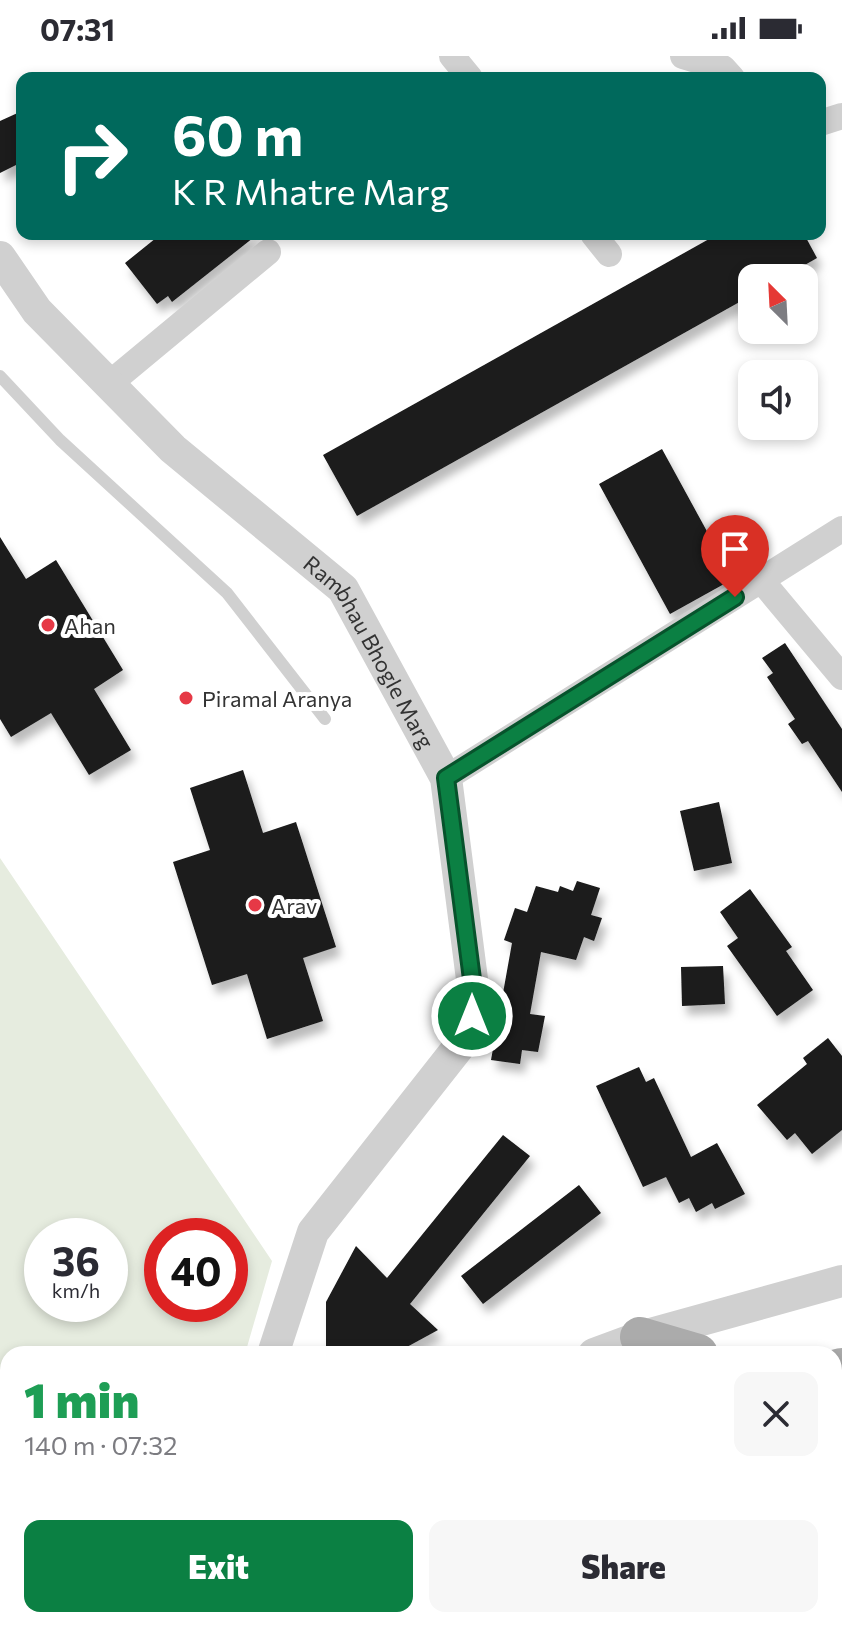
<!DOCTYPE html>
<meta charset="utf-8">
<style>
body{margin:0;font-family:Commissioner,sans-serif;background:#f7f7f7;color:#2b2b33;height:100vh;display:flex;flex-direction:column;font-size:30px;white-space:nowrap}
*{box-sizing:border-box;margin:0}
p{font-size:26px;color:#7c7c81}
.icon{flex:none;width:44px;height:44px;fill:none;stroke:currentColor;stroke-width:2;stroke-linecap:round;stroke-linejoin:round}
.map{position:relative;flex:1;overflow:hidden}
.details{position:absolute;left:0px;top:1290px;width:842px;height:282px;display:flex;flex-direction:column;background:#fff;border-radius:24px 24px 0 0;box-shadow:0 4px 12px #0003}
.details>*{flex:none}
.hud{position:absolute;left:16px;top:16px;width:810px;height:168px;border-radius:16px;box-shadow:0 4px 12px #0003;background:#00695c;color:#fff;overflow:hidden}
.needle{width:52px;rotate:336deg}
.tools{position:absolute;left:738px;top:208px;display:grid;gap:16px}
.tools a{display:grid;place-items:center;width:80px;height:80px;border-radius:16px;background:#fff;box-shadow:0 4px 12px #0003;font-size:40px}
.speed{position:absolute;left:24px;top:1162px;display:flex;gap:16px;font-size:40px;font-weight:700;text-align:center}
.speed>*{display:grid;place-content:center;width:104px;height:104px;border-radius:50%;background:#fff;box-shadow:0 4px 12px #0003;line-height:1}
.speed small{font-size:20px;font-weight:400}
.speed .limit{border:12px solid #d22;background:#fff;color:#111}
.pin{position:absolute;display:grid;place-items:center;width:68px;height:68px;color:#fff;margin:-82px -34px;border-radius:50% 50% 50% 0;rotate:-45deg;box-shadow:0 0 8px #0007}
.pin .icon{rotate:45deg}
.me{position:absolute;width:88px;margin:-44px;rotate:0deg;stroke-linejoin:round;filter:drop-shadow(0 0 6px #0008)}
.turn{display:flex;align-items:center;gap:28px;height:168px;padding:0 24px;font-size:36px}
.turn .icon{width:104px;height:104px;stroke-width:2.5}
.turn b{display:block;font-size:56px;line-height:68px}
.round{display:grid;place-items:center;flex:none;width:84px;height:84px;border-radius:16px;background:#f7f7f7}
.summary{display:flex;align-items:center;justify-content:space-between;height:136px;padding:0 24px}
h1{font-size:48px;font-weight:800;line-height:60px;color:#1e9e55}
.action{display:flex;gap:16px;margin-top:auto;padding:16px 24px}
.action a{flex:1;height:92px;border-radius:16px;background:#0b8043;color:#fff;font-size:32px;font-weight:800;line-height:92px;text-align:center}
.action a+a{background:#f7f7f7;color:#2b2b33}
.status{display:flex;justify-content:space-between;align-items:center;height:56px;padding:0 40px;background:#fff;direction:ltr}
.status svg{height:22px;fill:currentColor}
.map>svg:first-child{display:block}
</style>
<div class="status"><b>07:31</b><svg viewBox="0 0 49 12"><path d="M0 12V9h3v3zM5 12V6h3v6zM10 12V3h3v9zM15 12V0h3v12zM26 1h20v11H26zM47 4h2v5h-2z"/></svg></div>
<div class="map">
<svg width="842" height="1571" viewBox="0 0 842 1571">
<defs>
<filter id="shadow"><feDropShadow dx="5" dy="9" stdDeviation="4" flood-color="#0004"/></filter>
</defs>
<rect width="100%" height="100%" fill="#fff"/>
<path fill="#e6ecdf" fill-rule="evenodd" d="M0,802L272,1205L245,1298H8V1523L0,1526ZM42,1180H110V1248H42ZM162,1180H230V1248H162Z
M842,1367V1571H544L542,1564H834V1369Z"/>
<path fill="#1a1a1a" filter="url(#shadow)" d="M22,55V106L0,117V65Z
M161,178H258L172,246L168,240L157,248L125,207Z
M718,178H804L817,202L782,222H752V239L357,460L323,399Z
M662,393L733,523L670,558L599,428Z
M0,481L26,523L56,504L123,614L94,633L131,694L89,719L51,657L11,681L0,663Z
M785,587L842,673V736L808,685L802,688L788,668L795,663L767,621L773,617L762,602Z
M243,714L263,777L296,766L336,891L303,902L323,965L267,983L247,918L212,929L173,806L210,794L190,732Z
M719,746L732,807L694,815L680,755Z
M577,825L600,832L591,859L602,862L594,885L584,881L576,904L541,896L530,958L545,960L538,996L522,994L520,1008L491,1004L512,887L504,884L515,852L527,856L536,830L558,836L560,830L573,835Z
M750,833L792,891L786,895L813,934L777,960L727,890L738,882L720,856Z
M723,910L725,948L682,950L681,911Z
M828,982L842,1000V1074L812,1098L795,1077L787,1084L757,1049L807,1008L803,1002Z
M639,1011L646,1026L654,1022L691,1101L717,1087L745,1138L715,1153L712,1147L696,1156L689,1142L679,1147L666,1121L643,1131L596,1030Z
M503,1079L530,1100L410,1248L438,1274L394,1298H326V1246L356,1190L387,1222Z
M579,1129L601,1157L483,1248L461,1220Z"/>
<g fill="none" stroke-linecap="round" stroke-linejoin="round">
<path stroke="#d0d0d0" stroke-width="12" d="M0,320L60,384L227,537L325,663"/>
<path stroke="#d0d0d0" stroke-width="26" d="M452,0L470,22
M683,0L723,12L732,22
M820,67L842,60
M593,178L609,198
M109,328L268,196
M761,524L842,621
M446,722L842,473"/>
<g stroke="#d0d0d0" stroke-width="32">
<path id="s1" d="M0,201L37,255L173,393L343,533L446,722L473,931L472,960L461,988L313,1176L273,1298"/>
<path d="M594,1298L640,1281L842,1225"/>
<path d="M378,1564L380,1571"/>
<path d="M0,1571L17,1564"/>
</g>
<path stroke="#ababab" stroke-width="40" d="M640,1281L698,1298
M834,1314L842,1312"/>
</g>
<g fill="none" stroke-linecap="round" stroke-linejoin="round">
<g stroke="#07532c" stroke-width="20">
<path id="route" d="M472,960L473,931L446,722L735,541"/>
</g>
<use href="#route" stroke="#0b8043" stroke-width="14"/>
</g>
<g fill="#e63946" stroke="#fff" stroke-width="3">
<circle cx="48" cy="569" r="8"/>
<circle cx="186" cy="642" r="8"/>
<circle cx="255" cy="849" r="8"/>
</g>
<g text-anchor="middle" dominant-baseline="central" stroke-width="8" stroke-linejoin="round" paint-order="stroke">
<g font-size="22" fill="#333" stroke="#fff" text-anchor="start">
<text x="64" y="569">Ahan</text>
<text x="202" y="642">Piramal Aranya</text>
<text x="271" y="849">Arav</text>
</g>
<g font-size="22" fill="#333" stroke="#fff">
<text stroke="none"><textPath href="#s1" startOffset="546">Rambhau Bhogle Marg</textPath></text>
</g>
</g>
</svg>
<div class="tools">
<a><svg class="needle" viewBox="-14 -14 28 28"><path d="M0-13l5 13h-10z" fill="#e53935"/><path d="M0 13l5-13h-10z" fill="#7c7c81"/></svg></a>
<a><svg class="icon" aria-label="sound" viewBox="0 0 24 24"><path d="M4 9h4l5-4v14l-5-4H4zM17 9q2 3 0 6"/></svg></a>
</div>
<div class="speed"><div>36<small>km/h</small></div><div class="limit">40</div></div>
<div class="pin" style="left:735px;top:541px;background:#d93025"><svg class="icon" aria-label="arrive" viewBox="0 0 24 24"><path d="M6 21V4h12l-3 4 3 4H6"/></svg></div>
<svg class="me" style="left:472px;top:960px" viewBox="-20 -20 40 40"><circle r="17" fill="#0b8043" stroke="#fff" stroke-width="3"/><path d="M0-11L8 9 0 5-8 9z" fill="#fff"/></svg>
<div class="hud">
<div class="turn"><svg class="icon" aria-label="right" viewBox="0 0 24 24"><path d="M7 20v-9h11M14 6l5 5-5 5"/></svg><div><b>60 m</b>K R Mhatre Marg</div></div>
</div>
<section class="details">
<div class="summary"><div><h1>1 min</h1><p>140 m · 07:32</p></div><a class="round"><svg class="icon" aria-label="close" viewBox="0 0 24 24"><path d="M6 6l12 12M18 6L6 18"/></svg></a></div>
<div class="action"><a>Exit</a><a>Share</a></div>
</section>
</div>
